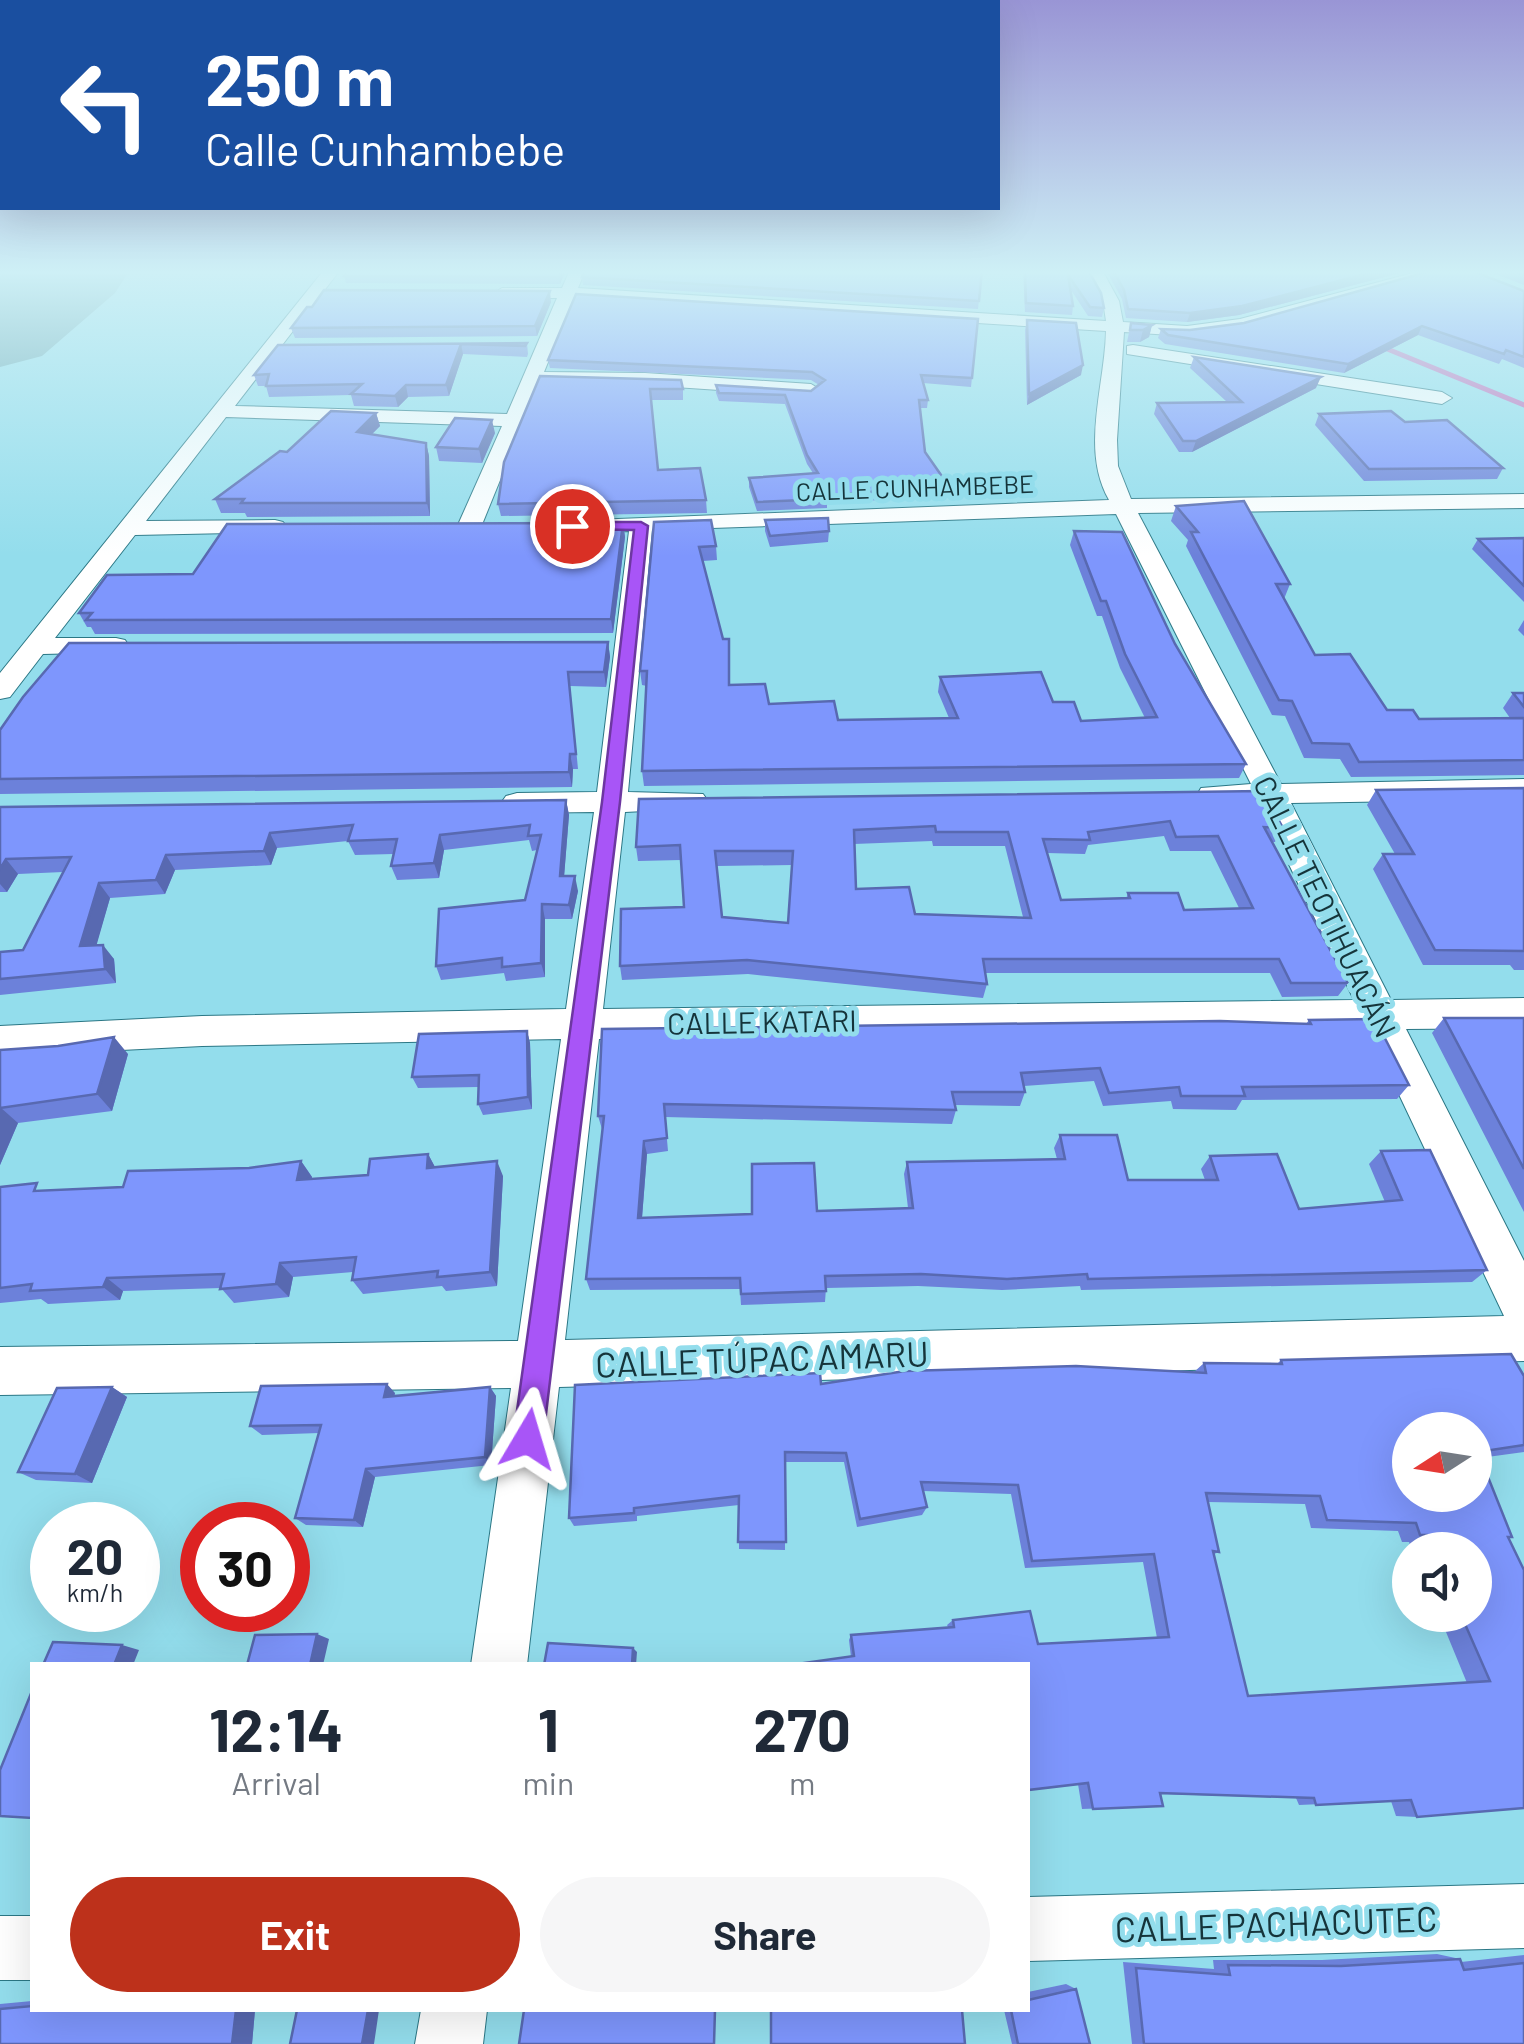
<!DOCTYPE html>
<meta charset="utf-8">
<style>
body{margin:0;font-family:Barlow,sans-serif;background:#f6f6f7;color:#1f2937;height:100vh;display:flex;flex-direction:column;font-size:38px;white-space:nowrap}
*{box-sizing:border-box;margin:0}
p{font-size:32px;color:#747a83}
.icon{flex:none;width:55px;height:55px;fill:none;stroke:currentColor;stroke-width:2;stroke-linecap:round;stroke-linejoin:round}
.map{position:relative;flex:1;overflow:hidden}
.side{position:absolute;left:30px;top:1662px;width:1000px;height:350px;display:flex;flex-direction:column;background:#fff;border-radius:0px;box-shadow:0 10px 40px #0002}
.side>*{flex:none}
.guide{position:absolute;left:0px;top:0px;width:1000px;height:210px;box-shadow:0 10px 40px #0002;background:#1a4fa0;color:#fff;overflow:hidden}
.needle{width:65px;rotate:258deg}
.tools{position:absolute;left:1392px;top:1412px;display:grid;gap:20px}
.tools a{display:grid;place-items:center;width:100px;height:100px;border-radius:50%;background:#fff;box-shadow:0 10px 40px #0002;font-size:50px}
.speed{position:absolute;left:30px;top:1502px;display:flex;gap:20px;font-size:50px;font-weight:700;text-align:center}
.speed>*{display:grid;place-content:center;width:130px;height:130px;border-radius:50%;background:#fff;box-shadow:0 10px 40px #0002;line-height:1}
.speed small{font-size:25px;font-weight:400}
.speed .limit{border:15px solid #d22;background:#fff;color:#111}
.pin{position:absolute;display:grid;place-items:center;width:85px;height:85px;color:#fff;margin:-42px;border:5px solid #fff;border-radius:50%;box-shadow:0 2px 10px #0007}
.me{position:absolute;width:110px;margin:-55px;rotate:7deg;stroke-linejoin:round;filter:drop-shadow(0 0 8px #0008)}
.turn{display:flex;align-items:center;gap:35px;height:210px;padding:0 40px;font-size:45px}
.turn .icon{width:130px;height:130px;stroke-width:2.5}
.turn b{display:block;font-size:70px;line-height:85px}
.eta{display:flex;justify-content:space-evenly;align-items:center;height:170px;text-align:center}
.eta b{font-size:60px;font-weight:700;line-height:70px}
.action{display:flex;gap:20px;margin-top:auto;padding:20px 40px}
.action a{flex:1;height:115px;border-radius:60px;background:#bd311b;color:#fff;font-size:40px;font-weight:700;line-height:115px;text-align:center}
.action a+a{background:#f6f6f7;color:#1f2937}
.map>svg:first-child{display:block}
</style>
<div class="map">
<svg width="1524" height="2044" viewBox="0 0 1524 2044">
<rect width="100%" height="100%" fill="#93ddec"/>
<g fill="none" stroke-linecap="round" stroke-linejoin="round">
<path stroke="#c367b8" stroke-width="5" d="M1380,346L1524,405"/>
<path fill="#68a3af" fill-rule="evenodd" d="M8,270H130L115,293L42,356L0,367V276Z"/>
<g stroke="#2b7785" stroke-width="2">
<path id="street" d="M324,270H340L235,406L507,414L557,298H502L494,293L502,288H562L570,270L585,271L578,288L1106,321L1103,301L1086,270H1102L1119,301L1123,322L1187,326L1240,319L1424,270H1449L1241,329L1187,336L1124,332L1117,440L1118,466L1131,499L1524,494V508L1138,513L1281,784L1524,779V799L1291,803L1391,1000L1524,998V1028L1406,1029L1524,1261V1361L559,1387L527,1665H471L511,1388L0,1395V1347L518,1341L561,1039L202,1046L0,1056V1026L202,1016L566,1009L594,812L517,813L506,810L501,803L506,796L517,793L597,792L629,531L575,533L567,531L563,526L567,521L1109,500C1080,450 1105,385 1106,331L574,298L544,372L645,373L811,384L821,390L811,396L645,385L539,384L481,527L469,534L457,527L502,426L226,417L146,521L275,520L283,522L287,527L283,532L135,535L55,638H116L125,640L129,646L125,652L43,654L10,697L0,699V673ZM1116,514L1251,784L1201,788L1197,795L1201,802L1260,804L1354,1000L603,1009L625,812L703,808L708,801L703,794L628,792L652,530ZM1368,1029L1504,1316L565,1340L599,1039Z
M1133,345L1442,392L1452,398L1442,404L1127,354V346Z
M1524,1884V1948L1028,1961V1897Z
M0,1916H32V1980H0Z
M421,2010H487L483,2044H415Z"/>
</g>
<use href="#street" fill="#fff" fill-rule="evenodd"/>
</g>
<path fill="#6c81da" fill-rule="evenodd" d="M566,270L560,284L346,283L344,276Z
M982,270L978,309L583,285L582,277Z
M1023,270H1088L1104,308L1102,317L1088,316L1071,290L1073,306L1072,315L1025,312Z
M1106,270H1411L1239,315L1187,322L1126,318L1122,299Z
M1485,270H1524V285Z
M1524,291V368L1502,359L1499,364L1418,335L1344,373L1165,344L1158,338L1161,329L1190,330Z
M551,302L537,336L295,338L291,328Z
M978,319L971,387L923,383L928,400L927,408H920L925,452L948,485L946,494L832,504L827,496V508L757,511L749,487V478L813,473L807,464L785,404L719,401L716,393V385L811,391L819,385L811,380L550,368L548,360Z
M1027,320L1081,375L1027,405L1025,330Z
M1131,323L1152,325L1149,337L1140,342H1127Z
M527,343L528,354L527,357L463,354L449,396L408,397L398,407L354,406L351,395L269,397L266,386H258L254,375L278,345Z
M1194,357L1316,388L1192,452H1179L1154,414L1157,403L1227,402L1190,368Z
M540,376L683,389V400H651L658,470L706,500L707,513L501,516L498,504Z
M376,413L380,426L371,435L426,443L429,456L430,516L247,517L245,513H221L215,499Z
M1319,414L1405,422L1503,468L1497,479L1364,481L1315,425Z
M495,433L482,463L439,461L436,447Z
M1176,506L1290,584L1284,599L1315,655L1387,710L1419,719L1510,718L1503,708L1513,693H1524V775L1351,777L1340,759L1304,758L1285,716L1272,715L1186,546L1188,540L1171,521Z
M711,520L716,546L717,560L703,561L729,685L769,704L838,720L949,718L938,692L940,677L1053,702L1081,721L1145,718L1120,668L1102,616H1097L1070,545L1074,531L1175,644L1246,764L1239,778L644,786L642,771L647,686L642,685L640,671Z
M765,520L829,531L828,542L770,547L765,531Z
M623,523L625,537L613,633L95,634L91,627H87L79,613L193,574Z
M1524,538V602L1472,549L1478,539Z
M1524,620V636L1518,630Z
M608,642L610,657L606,687L570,686L578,769H573L572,787L0,794V730Z
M1524,788V970H1514L1510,965H1423L1373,869L1383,854H1395L1367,805L1376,790Z
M1262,791L1283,828L1275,842H1272L1348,983L1338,996L1282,997L1270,973H985L987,984L983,998L748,974L622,980L620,966L684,907L681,860L638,861L636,847ZM1164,836L1170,851H1211L1239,908L1184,910L1128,893L1126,899L1061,900L1047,853L1085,854L1088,845ZM932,841L933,846H1005L1023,917L915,914L856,889L854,844ZM792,865L788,923L722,917L717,866Z
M566,800L569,815L564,876L578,891L572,919H545V977L506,981L504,973L441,980L436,966L525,900L537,850L532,851L529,840L444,850L439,878L397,880L391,866L393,854L355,855L348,841L277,848L271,865L175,870L165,894L110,898L96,945L114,959L116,983L0,995V952L23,950L63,872L18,874L7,892H0V807Z
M1444,1018H1524V1212L1432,1033Z
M1309,1020L1409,1085L1397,1099L1242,1100L1236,1110L1173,1109L1171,1101L1103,1106L1094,1081L1024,1086L1025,1092L1020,1106L955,1105L956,1110L952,1124L665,1117L668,1151L647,1154L642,1218L908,1208L904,1174L907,1162L1057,1159L1054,1148L1060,1135L1128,1180H1205L1201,1169L1210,1156L1299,1209L1385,1202L1369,1164L1381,1151L1487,1270L1472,1282L1081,1290L1080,1286L1002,1290L918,1286L826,1288L825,1302L741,1305L740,1289L590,1290L586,1279L602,1129L598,1116L602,1029L1306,1024Z
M527,1031L530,1043L532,1109L483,1115L478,1104V1087L418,1088L412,1077Z
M0,1050L128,1054L112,1111L18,1123L0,1165Z
M428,1154L435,1167L503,1176L497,1286L446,1291L442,1286L363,1294L352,1280L353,1272L293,1277L289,1297L234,1303L221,1288L123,1291L120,1300L48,1304L41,1299L0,1303V1187L45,1191L123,1187L301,1161L312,1177L311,1179L368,1175Z
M1281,1360L1524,1376V1452L1480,1458L1512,1537L1509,1538L1524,1808L1417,1817L1396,1816L1391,1801L1299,1805L1296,1798L1160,1794L1163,1806L1082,1809L1078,1784L851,1657L849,1640L851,1635L948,1627L947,1625L953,1620L1038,1644L1157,1638L1143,1562L1025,1568L1011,1494L923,1491L927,1507L922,1515L857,1527L844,1462H785V1550L739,1549V1505L637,1516V1521L574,1526L569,1518L821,1384L1194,1372L1204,1363L1277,1364ZM1208,1502L1305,1504L1311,1528L1398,1531L1402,1542H1409L1412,1550H1475V1615H1439L1467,1683L1248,1696L1214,1554L1219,1552Z
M112,1387L127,1397L92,1483L36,1480L18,1472Z
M490,1387L496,1396L491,1465L375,1477L363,1527L306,1525L295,1518L319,1433L262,1435L250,1426L395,1393L394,1396Z
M1437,1954L1460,1959L1461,1962L1524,1955V2044H1132L1123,1962L1214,1969L1213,1960H1322Z
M1066,1984L1076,1989L1090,2044H1012L1004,2010H1028V1992Z
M32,2001V2010H255L252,2044H0V2004Z"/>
<path fill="#5869b1" d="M562,270H566L560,284L559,277Z
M1381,270H1411L1239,315L1187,322L1190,313Z
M550,291L551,302L537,336L535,326Z
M1152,325L1149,337L1140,342L1143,330Z
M1422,326L1418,335L1344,373L1348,364Z
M461,344L463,354L449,396L446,385Z
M1083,365L1081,375L1027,405L1029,394Z
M1321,377L1316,388L1192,452L1196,441Z
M406,385L408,397L398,407L395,396Z
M376,413L380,426L360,446L357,432Z
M492,420L495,433L482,463L479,449Z
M426,443L429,456L430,516L427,503Z
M623,523L625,537L613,633L611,619Z
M608,642L610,657L606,687L604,672Z
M570,754L573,769L572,787L569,772Z
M566,800L569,815L563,890L560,876Z
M270,833L277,848L271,865L264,851Z
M440,835L444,850L439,878L434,863Z
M166,855L175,870L165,894L156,880Z
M6,859L18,874L7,892L0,884V869Z
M575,876L578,891L572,919L569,905Z
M99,883L110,898L92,961L80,946Z
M542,904L545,919V977L541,963Z
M103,945L114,959L116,983L105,969Z
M527,1031L530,1043L532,1109L528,1097Z
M114,1037L128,1054L112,1111L97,1094Z
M0,1107L18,1123L0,1165Z
M644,1141L647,1154L641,1230L638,1218Z
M428,1154L436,1169L427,1168Z
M301,1161L312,1177L308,1196L297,1180Z
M497,1161L503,1176L497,1286L490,1272Z
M280,1263L293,1277L289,1297L276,1284Z
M107,1278L123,1291L120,1300L103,1287Z
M387,1384L395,1393L392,1406L384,1397Z
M112,1387L127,1397L92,1483L75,1474Z
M490,1387L496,1396L491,1465L485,1457Z
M366,1469L375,1477L363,1527L354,1520Z
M317,1634L329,1639L323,1665H310Z
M122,1645L139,1650L133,1665H114Z
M633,1648L637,1652L636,1665H632Z
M236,2010H255L252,2044H232Z
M368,2010H379L374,2044H362Z"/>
<path fill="#7e96fd" stroke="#5869b1" stroke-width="2.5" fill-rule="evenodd" d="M348,270H562L559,277L344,276Z
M585,270H982L979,301L582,277Z
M1025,270H1088L1101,293L1104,308L1090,307L1068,275L1073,306L1026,303Z
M1113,270H1381L1242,306L1190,313L1128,309L1124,290Z
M1434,270H1470L1524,291V357L1506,350L1504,354L1422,326L1348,364L1168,335L1161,329L1190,330L1244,323Z
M1511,270H1524V275Z
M324,290L550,291L535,326L291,328L307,307H312Z
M576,294L978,319L972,378L921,375L928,400H919L925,452L948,485L833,495L827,486V499L757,502L749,478L818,473L807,455L785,395L719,393L716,385L811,391L825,380L812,372L548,360Z
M1027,320L1076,323L1083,365L1029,394Z
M1131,323L1152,325L1143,330H1130Z
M527,343L525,346L461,344L446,385H406L395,396L351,394L362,384L266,386L269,374L254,375L278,345Z
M1194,357L1321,377L1196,441H1183L1157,403L1242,402Z
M540,376L681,380L683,389H650L658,470L700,468L706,500L498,504L504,462Z
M331,411L376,413L357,432L426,443L427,503H241L244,499H215L280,451L287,452Z
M1391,411L1405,422L1447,420L1503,468L1369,469L1319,414Z
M455,418L492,420L479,449L436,447Z
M1244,501L1290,584H1276L1315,655L1350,654L1387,710H1413L1419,719L1524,718V760L1359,762L1349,744L1312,743L1292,701L1279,700L1191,532H1198L1176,506Z
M828,518L829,531L770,536L765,520Z
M711,520L716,546L699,547L723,639H729V685L765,684L769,704L834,701L838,720L958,718L940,677L1041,672L1053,702H1074L1081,721L1157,717L1125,654L1106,601H1101L1074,531L1122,532L1175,644L1246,764L642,771L647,671H640L654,522Z
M623,523L611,619L86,620L92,613H79L107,575L193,574L227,524Z
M1524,538V586L1478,539Z
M608,642L604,672H568L576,754H570L569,772L0,779V730L23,697L69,643Z
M1513,693H1524V707Z
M1524,788V951L1435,950L1383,854H1414L1376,790Z
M1262,791L1283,828L1264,827L1348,983H1291L1279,959H983L987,984L747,960L620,966L621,909L684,907L680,845L636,847L639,799ZM1170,821L1176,837L1218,836L1253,908L1184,910L1178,893H1128L1130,898L1061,900L1043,839L1090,840L1088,832ZM935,826L936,832H1008L1031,918L915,914L909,887L856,889L854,830ZM715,851H793L788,923L722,917Z
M566,800L560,876H575L569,905L542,904L541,963L502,967V958L436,966L439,909L525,900L541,835L528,836L530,825L440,835L434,863L391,866L397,839L348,841L353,825L270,833L264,851L166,855L156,880L99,883L80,946L103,945L105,969L0,979V952L23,950L71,857L6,859L0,869V807Z
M1444,1018H1524V1169Z
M1375,1019L1409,1085L1242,1087L1245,1096H1181L1179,1087L1109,1093L1100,1068L1021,1073L1025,1092H952L956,1110L664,1104L667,1138L644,1141L638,1218L752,1214V1164L814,1163L817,1211L913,1208L907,1162L1065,1159L1060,1135H1117L1128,1180H1218L1210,1156L1277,1154L1299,1209L1402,1200L1381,1151L1430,1150L1487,1270L1088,1279L1087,1274L1007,1279L921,1274L825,1276L826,1291L741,1294L740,1278L586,1279L604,1116H598L602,1029L1220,1021L1311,1024L1309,1020Z
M527,1031L528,1097L478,1104L479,1075L412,1077L419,1034Z
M114,1037L97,1094L0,1108V1050L58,1046Z
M428,1154L427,1168L497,1161L490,1272L437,1277L438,1271L352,1280L356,1257L280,1263L276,1284L220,1289L224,1274L107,1278L103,1287L30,1291L32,1284L0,1288V1187L37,1183L34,1191L123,1187L128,1171L249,1168L301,1161L297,1180L368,1175L370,1159Z
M1511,1354L1524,1376V1445L1478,1452L1512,1537H1508L1524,1570V1808L1417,1817L1411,1800L1316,1805L1314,1798L1160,1793L1163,1806L1093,1809L1088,1783L1028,1790V1665H790L854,1656L851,1635L954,1627L953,1620L1030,1611L1038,1644L1169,1637L1154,1554L1032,1561L1018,1485L921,1482L927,1507L860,1519L846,1453L785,1452L786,1542H738L739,1496L634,1508V1513L569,1518L575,1385L820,1373L821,1384L905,1371L1076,1366L1206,1373L1204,1363L1282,1364L1281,1360ZM1410,1430H1475V1495H1410ZM1206,1493L1320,1496L1327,1520L1416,1523L1420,1535H1427L1433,1550H1475V1615H1461L1490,1681L1248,1696L1213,1551L1219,1552Z
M387,1384L384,1397L490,1387L485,1457L366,1469L354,1520L295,1518L321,1425L250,1426L261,1386Z
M112,1387L75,1474L18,1472L57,1388Z
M317,1634L310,1665H247L255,1635Z
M53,1642L122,1645L114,1665H43Z
M548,1643L633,1648L632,1665H544Z
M32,1691V1818L0,1816V1770Z
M1460,1959L1464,1970L1524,1963V2044H1144L1136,1968L1230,1975L1228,1965L1341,1966Z
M1076,1989L1090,2044H1018L1011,2010H1028V2000Z
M32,2006V2010H236L232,2044H0V2009Z
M297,2010H368L362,2044H290Z
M524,2010H715L714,2044H519Z
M771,2010H962L965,2044H771Z"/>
<linearGradient id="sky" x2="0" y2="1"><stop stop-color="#9995d5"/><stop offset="0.49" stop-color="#cef0f6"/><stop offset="1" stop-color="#cef0f6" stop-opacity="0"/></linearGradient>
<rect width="1524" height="556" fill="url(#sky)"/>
<path fill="#a855f7" stroke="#6d37a1" stroke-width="2.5" d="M572,522H641L648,526L620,802L543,1439L539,1450L528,1454L518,1450L513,1439L602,802L634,530L567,529L565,526Z"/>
<g text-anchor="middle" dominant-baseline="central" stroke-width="10" stroke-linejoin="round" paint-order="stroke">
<g font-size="25" fill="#15343a" stroke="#93ddec">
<text transform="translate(915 487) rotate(-2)">CALLE CUNHAMBEBE</text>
</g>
<g font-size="30" fill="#15343a" stroke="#93ddec">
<text transform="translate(1326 906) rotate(64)">CALLE TEOTIHUACÁN</text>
<text transform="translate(762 1021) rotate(-1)">CALLE KATARI</text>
</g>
<g font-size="35" fill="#15343a" stroke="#93ddec">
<text transform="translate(762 1358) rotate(-2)">CALLE TÚPAC AMARU</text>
<text transform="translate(1276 1923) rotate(-2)">CALLE PACHACUTEC</text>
</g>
</g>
</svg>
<div class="tools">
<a><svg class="needle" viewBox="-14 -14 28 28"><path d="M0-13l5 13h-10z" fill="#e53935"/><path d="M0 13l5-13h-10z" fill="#747a83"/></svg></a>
<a><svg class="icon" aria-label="sound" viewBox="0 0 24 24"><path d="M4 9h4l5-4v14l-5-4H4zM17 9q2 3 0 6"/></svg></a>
</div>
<div class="speed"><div>20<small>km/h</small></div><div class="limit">30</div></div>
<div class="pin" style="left:572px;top:526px;background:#d93025"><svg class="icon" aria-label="arrive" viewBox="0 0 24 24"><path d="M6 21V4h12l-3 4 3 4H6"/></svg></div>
<svg class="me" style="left:528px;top:1439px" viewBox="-20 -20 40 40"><path d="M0-17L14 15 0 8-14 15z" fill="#a855f7" stroke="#fff" stroke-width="4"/></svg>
<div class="guide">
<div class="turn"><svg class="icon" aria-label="left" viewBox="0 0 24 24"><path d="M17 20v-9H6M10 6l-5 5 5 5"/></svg><div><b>250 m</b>Calle Cunhambebe</div></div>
</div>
<section class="side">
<div class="eta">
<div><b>12:14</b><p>Arrival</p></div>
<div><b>1</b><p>min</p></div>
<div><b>270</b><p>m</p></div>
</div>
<div class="action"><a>Exit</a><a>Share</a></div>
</section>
</div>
